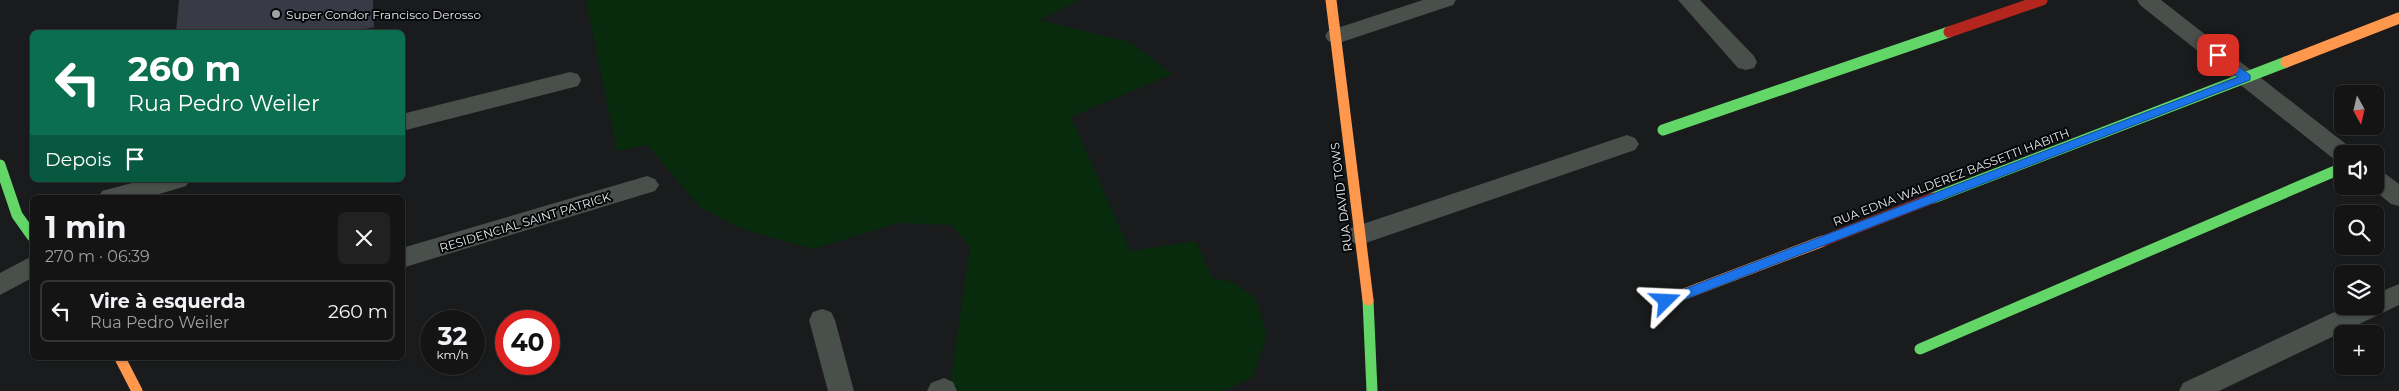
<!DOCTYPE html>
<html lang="pt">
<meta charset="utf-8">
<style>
body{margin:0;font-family:Montserrat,sans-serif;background:#212122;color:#f1f3f6;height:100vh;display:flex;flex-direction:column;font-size:19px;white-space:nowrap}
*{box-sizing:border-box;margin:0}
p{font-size:16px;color:#9d9ea0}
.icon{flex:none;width:28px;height:28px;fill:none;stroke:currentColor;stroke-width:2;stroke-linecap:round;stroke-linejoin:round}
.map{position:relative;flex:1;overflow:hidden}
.sheet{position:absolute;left:30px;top:195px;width:375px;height:165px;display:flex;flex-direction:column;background:#141415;border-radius:8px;box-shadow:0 1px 4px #0004,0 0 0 1px #333334}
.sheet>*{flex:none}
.top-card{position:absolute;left:30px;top:30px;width:375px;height:152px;border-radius:8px;box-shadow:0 1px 4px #0004,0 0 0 1px #333334;background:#0b6e4f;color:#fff;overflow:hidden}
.needle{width:32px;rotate:172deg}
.tools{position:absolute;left:2334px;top:85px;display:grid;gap:10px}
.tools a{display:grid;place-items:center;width:50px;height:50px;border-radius:8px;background:#141415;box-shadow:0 1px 4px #0004,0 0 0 1px #333334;font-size:25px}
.speed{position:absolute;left:420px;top:310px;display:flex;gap:10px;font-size:25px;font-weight:700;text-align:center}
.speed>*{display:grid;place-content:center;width:65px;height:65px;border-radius:50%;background:#141415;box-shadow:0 1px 4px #0004,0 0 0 1px #333334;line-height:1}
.speed small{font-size:12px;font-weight:400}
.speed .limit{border:8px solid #d22;background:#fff;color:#111}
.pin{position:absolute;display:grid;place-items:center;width:42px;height:42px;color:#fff;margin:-21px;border-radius:10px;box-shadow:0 2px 8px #0006}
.me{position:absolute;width:55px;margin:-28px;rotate:69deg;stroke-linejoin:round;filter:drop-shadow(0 0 4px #0008)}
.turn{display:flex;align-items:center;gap:18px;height:105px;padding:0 15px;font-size:22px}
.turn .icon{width:65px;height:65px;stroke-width:2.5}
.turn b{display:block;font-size:35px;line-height:42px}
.then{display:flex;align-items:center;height:48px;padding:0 15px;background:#0003;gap:10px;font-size:19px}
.round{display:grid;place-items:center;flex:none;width:52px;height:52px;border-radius:8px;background:#212122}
.summary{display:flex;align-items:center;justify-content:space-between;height:85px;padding:0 15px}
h1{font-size:30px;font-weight:700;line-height:38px}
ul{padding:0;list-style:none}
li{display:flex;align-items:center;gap:15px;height:62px;margin:0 10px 8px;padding:0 5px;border:2px solid #333334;border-radius:8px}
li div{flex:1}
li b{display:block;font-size:19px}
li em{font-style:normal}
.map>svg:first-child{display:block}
</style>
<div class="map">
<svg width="2399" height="391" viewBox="0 0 2399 391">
<rect width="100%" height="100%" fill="#1a1b1c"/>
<path fill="#072b0c" d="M586,0H1079L1039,20L1130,42L1172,74L1071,117L1130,251L1196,241L1212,278L1233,282L1255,298L1267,335L1253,377L1223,391H949L970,247L951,225L898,223L813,249L742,229L701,208L647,145L617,151Z"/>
<path fill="#383b46" d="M179,0H373L374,27L353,32H176Z"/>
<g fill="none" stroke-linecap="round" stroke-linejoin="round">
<path fill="#494f4a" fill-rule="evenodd" d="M1423,0H1456L1453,5L1336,44L1328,41L1325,36L1328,31Z
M1678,0H1700L1754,56L1757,62L1754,68L1746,70L1738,68Z
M2137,0H2161L2351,148L2354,154H2342V163L2335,160L2140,5Z
M570,72L578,74L581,80L578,86L402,131V114Z
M1627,135L1635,138L1639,144L1635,150L1360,245L1351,242L1348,235L1351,228Z
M2375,169L2383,172L2399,184V206L2391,204L2369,186H2375Z
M647,176L655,179L659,185L655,191L402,268V248Z
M143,180H190L186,186L146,198H98L102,191Z
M32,256V278L0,295V273Z
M2399,284V305L2219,391H2179L2183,383L2347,306H2375V294Z
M822,309L831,312L835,320L854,391H828L809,320L813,312Z
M944,378L953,382L957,391H927L931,383Z"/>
<path stroke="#63d668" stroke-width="11" d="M1663,130L1949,32
M0,165L17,215L32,236
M1933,198L2286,62
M1368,300L1372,391
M1920,349L2342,168"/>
<path stroke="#ff974d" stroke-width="11" d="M1331,0L1368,300
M2286,62L2399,18
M1666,301L1823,241
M120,358L137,391"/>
<path stroke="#b3261e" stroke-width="11" d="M1949,32L2042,0
M1823,241L1933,198"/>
</g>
<path fill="#1a73e8" stroke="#114b97" d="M2218,52L2250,75V80L1670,305H1661L1660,301L1661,298L2238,77L2214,58L2213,55Z"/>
<circle fill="#a1a2a3" stroke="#050607" stroke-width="2" cx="276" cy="14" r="5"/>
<g text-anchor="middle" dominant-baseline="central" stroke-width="4" stroke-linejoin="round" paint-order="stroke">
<g font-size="12" fill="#e9eaec" stroke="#050607" text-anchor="start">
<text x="286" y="14">Super Condor Francisco Derosso</text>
</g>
<g font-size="12" fill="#e9eaec" stroke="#050607">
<text transform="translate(1951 177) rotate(-21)">RUA EDNA WALDEREZ BASSETTI HABITH</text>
<text transform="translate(1341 197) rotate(-97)">RUA DAVID TOWS</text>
<text transform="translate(525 222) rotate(-17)">RESIDENCIAL SAINT PATRICK</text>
</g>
</g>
</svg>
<div class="tools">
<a><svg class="needle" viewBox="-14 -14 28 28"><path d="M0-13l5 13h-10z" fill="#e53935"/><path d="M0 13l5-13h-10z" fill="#9d9ea0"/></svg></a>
<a><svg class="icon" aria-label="sound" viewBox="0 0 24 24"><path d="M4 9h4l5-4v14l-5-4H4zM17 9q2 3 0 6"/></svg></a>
<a><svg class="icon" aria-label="search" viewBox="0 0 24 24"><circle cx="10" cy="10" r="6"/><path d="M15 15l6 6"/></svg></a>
<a><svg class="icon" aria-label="layers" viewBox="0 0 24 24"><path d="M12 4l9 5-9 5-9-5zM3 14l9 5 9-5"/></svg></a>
<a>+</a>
</div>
<div class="speed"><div>32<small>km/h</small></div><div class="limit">40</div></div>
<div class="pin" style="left:2218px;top:55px;background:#d93025"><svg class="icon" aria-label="arrive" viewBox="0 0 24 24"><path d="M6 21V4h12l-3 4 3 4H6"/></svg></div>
<svg class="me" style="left:1666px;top:301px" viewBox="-20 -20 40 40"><path d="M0-17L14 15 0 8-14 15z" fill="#1a73e8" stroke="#fff" stroke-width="4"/></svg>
<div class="top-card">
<div class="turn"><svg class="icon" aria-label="left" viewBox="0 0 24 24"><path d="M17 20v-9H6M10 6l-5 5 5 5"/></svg><div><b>260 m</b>Rua Pedro Weiler</div></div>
<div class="then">Depois<svg class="icon" aria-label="arrive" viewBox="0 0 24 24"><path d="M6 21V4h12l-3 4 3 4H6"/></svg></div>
</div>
<section class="sheet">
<div class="summary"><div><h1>1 min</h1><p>270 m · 06:39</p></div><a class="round"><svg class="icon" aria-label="close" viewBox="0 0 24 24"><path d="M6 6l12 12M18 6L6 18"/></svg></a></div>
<ul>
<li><svg class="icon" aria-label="left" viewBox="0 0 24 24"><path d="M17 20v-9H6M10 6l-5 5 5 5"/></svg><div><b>Vire à esquerda</b><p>Rua Pedro Weiler</p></div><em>260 m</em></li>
</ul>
</section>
</div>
